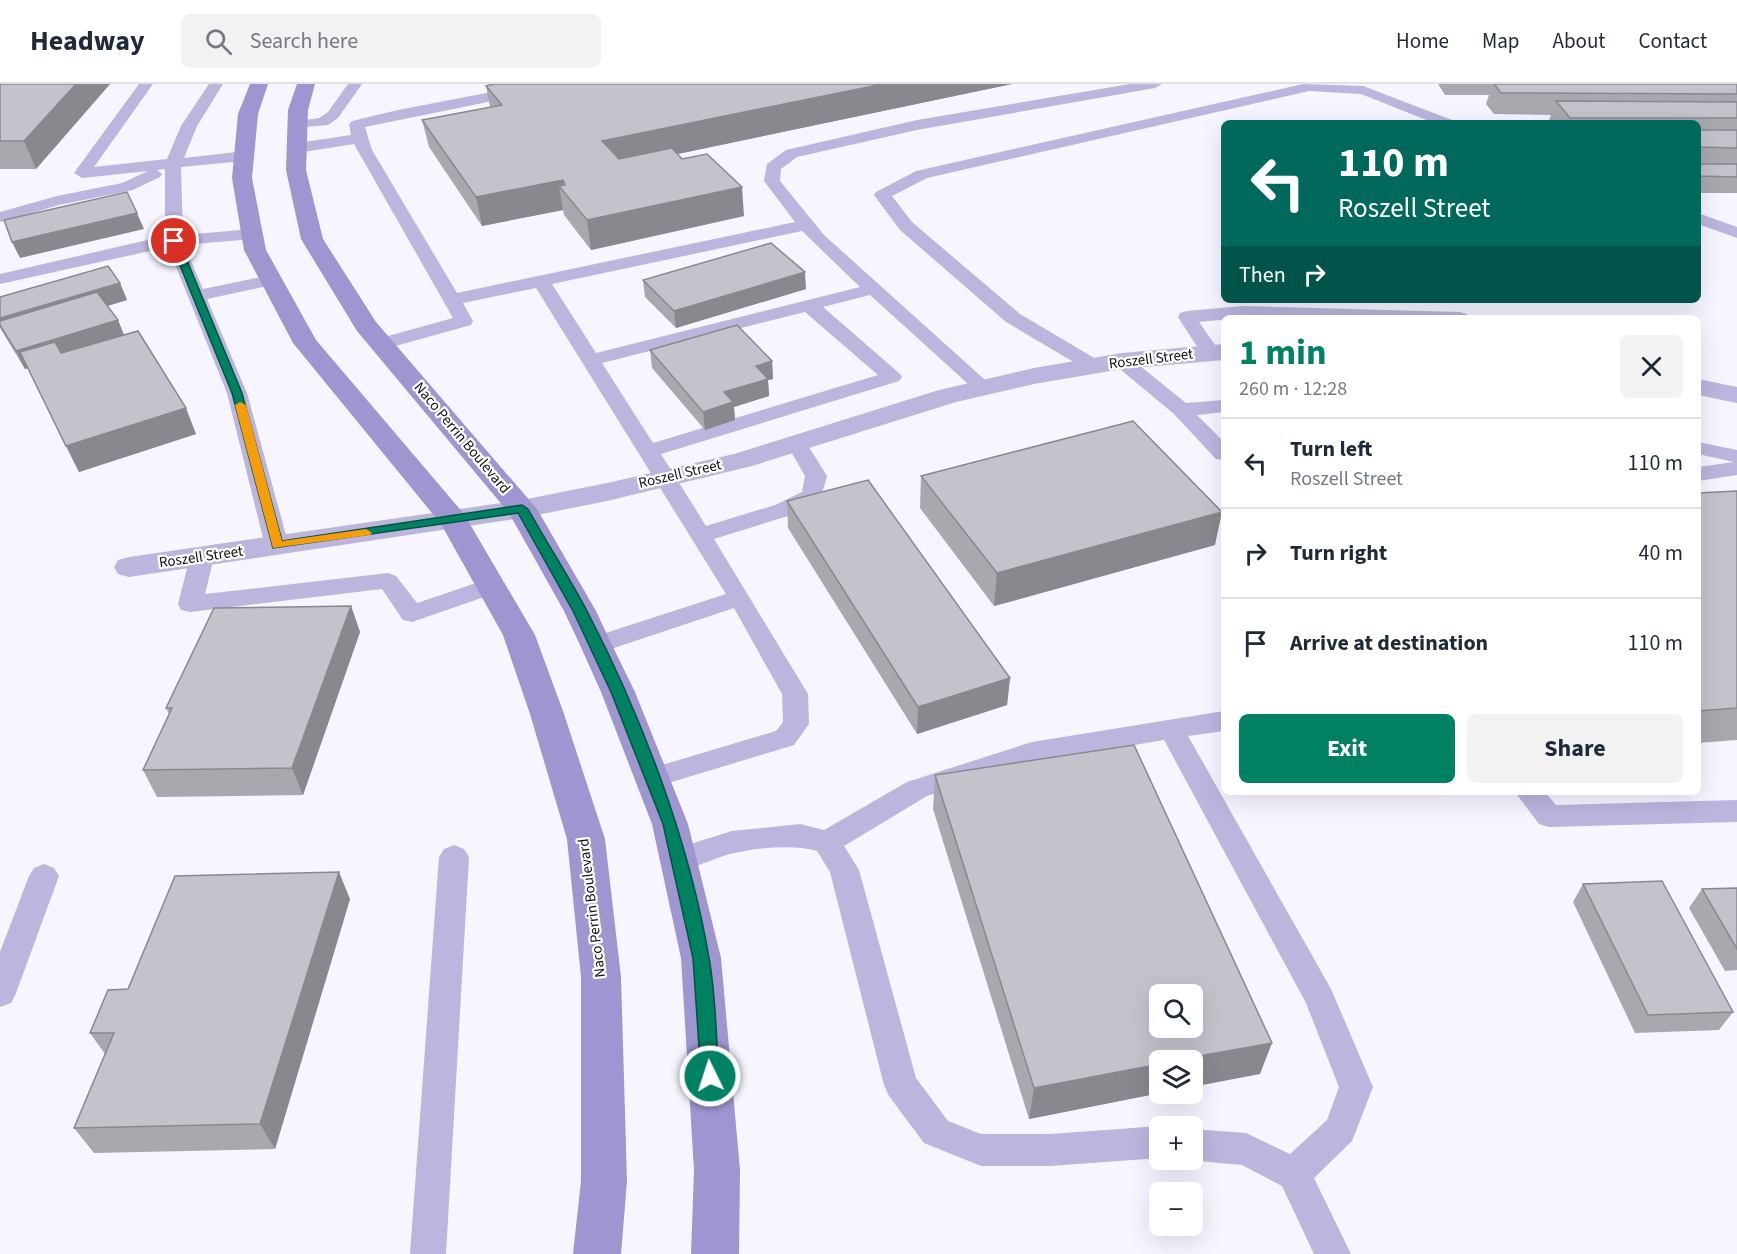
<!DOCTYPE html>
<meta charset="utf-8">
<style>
body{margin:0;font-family:"Source Sans 3",sans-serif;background:#f2f2f3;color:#1f2937;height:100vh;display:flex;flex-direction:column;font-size:22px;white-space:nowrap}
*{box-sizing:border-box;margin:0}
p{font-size:20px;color:#747a83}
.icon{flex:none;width:33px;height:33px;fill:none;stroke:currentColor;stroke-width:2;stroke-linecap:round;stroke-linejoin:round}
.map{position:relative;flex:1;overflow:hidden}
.sheet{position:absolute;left:1221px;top:231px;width:480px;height:480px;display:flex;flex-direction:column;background:#fff;border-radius:9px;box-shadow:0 6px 24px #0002}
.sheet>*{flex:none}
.hud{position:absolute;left:1221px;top:36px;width:480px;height:183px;border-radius:9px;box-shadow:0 6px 24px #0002;background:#00695c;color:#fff;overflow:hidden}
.controls{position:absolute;left:1149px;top:900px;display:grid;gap:12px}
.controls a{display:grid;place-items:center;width:54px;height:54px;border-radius:9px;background:#fff;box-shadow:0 6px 24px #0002;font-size:30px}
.pin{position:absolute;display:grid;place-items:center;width:51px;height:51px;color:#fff;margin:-26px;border:3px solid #fff;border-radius:50%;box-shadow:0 2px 6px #0007}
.me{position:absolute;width:66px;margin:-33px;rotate:356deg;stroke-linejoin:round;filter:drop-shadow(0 0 4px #0008)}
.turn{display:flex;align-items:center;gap:21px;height:126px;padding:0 18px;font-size:27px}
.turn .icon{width:78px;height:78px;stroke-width:2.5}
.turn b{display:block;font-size:42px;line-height:51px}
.then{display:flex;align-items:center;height:57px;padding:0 18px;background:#0003;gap:12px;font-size:22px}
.round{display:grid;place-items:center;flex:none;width:63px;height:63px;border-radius:9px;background:#f2f2f3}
.overview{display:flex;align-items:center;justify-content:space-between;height:102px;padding:0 18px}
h1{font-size:36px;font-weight:700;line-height:45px;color:#008162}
.primary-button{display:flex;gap:12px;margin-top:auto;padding:12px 18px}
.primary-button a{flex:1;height:69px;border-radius:9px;background:#008162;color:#fff;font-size:24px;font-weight:700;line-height:69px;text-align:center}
.primary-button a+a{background:#f2f2f3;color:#1f2937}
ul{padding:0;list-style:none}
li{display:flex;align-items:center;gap:18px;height:90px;padding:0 18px;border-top:2px solid #e0e1e3}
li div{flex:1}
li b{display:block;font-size:22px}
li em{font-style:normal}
header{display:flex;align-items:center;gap:36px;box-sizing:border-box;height:84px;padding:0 30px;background:#fff;border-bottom:2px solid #e0e1e3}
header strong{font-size:28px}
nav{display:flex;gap:33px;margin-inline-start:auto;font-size:21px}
.search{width:420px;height:54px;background:#f2f2f3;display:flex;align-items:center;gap:15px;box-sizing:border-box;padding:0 21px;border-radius:9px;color:#747a83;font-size:22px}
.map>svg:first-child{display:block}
</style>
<header>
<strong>Headway</strong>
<div class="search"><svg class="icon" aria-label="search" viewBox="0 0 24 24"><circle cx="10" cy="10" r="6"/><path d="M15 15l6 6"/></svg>Search here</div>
<nav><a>Home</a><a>Map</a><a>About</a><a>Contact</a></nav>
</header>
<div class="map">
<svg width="1737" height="1170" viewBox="0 0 1737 1170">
<rect width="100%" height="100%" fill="#f7f5ff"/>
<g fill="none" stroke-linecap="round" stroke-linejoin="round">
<path fill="#bcb5de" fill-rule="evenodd" d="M139,0H153L94,83L167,75L181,42L209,0H223L197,42L184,74L245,67L253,72L245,77L181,83L183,151L252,145L258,146L261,150L258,154L252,155L184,161L203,205L271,191L277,192L280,196L277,200L207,215L247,309L289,462L285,467L277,469L269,467L265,462L227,309L168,163L0,200V190L165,152V85L157,86L162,90L160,93L133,106L59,121L0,138V128L57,112L122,99L148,87L82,94L74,89Z
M348,0H362L338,34L328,41L293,44L290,41L293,38L319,34L328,28Z
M533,0H563L556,4L365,43L372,66L457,209L795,138L764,97L767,80L786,66L917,36L1130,0H1162L1155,4L917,46L797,73L781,85L780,97L824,151L994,304L991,308H977L870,211L823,223L899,289L902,293L899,297L661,370L706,442L775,421L802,408L805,392L786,359L790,355L797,353L804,355L827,392L820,416L791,431L714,455L808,610L809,640L794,661L652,704L642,701L638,694L642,687L776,647L783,638L782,610L734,524L596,570L587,567L583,561L587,555L726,510L536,204L463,219L473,237L471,241L381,266L374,264L371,260L374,256L453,234L354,60L297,69L289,64L297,59L351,51L349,40L352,37L398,26ZM802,147L860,203L596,269L552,200ZM805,228L878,291L653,359L602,279Z
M1303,0L1363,2L1452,36L1455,39H1434L1361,10L1309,7L927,94L892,112L912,138L1020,230L1101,278L1104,282L1101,286H1087L1006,238L900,146L874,111L876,108L916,87Z
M1698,129L1737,143V154L1698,140Z
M1242,222L1460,228L1467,230L1469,234H1242L1199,238L1220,268L1217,272H1203L1178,233L1180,229L1187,227Z
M1122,271L1129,273L1186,319L1224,316V328L1197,331L1224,358V376L1216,375L1174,330L1115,281L1112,277L1115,273Z
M1698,358L1737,366V391L1698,397V383L1734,378L1698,370Z
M202,466L210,468L214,473L205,510L388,489L396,492L417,519L491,494L499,496L503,502L499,508L412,538L403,536L382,505L190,528L181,526L178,520L190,473L194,468Z
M1224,627V647L1188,652L1331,905L1373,1003L1352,1057L1314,1094L1351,1170H1314L1282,1102L1242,1081L1187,1076H1192V1045L1246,1049L1290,1070L1327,1036L1339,1003L1306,919L1164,656L1033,678L927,712L844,762L859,786L916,994L948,1037L981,1050H1050L1160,1042H1162H1160V1074L1050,1082H981L924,1059L889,1012L884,1001L830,788L817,767C793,760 754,764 730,770C710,775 687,790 668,783L663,775L668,767L732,747L800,740L824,746L907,698L1032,658Z
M1515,708H1545L1556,721L1737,716V738L1549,743L1539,740Z
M454,761L464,765L469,773L446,1170H410L439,773L444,765Z
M44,780L54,784L59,792L16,909L11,919L0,923V868L29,792L34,784Z"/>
<path fill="#bcb5de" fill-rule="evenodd" d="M1224,260V276L1122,285L1034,300L956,318L752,382L607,417L522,434L129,493L118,490L114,483L118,476L129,473L522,416L607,399L734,370L939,306L1034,284L1122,269Z
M1698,295L1737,303V319L1698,311Z"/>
<path fill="#9f95d0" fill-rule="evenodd" d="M250,0H268L258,30L252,94L266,166L316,256L464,430L535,551L564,630L605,755L621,893L627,1097L621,1170H573L581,1097V893L567,755L530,630L503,551L441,440L293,259L244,166L232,94L238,30Z
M297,0H315L308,26L306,86L323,155L376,238L537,425L596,527L612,561L635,608L688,740L721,874L740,1086L739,1170H691L694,1086L681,874L652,740L601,608L580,561L564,527L509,429L357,247L301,155L286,86L288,26Z"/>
</g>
<path fill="#a9a8af" d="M0,0H110L36,85H0Z
M494,0H1012L677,70L744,132L591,166L564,131L563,126L482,142L429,63L422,36L490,23L486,2Z
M1438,0H1737V109H1698V39H1548L1551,31L1494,30L1486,20L1489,11H1445Z
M643,196L806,205L676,244L645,213Z
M120,199L127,216L107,222L118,236L124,251L196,350L79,388L28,284L25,285L0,244V213Z
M650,266L772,277L773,295L768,296L769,312L734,323L735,336L705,346L652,284Z
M921,392L1215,461L994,522L920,424Z
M1737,407V656L1698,659V409Z
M787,417L1010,594L1007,621L917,650L788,444Z
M351,522L360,548L303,711L157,713L143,686L169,630L166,624Z
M935,691L1260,990L1160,976V1009L1029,1035L933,725Z
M1583,800L1733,928L1719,946L1635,949L1573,818Z
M1737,804V886L1725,887L1689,824L1702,805Z
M350,815L275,1065L94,1069L74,1044L105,970L90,949L128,905Z"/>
<path fill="#89888f" d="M76,0H110L36,85L24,57Z
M883,0H1012L606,85L602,57Z
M563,96L565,108L559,102L563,126L482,142L476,113Z
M742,103L744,132L591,166L587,136Z
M137,129L144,145L20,174L12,158Z
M805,188L806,205L676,244L674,227Z
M120,199L127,216L7,252L0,241V234Z
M118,236L125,254L25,285L16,267Z
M772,277L773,295L768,296L769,312L734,323L735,336L705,346L703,328L724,308L756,282Z
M186,324L196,350L79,388L66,362Z
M1222,428L1215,461L994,522L997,489Z
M351,522L360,548L303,711L292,684Z
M1010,594L1007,621L917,650L918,623Z
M339,788L350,815L275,1065L260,1040Z
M1272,959L1260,990L1192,1003V976H1177Z
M1160,980V1009L1029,1035L1034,1004Z"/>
<path fill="#c4c3cc" stroke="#89888f" stroke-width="1.5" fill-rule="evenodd" d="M0,0H76L24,57H0Z
M494,0H883L602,57L619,75L672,64L682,75L707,70L742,103L587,136L559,102L565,101L563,96L476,113L422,36L502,21L486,2Z
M1494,0H1737V10L1501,9Z
M1556,17L1737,18V34H1570Z
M1698,46H1737V64L1698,63Z
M1698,80H1737V93L1698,92Z
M127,108L137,129L12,158L4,136Z
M771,159L805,188L674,227L643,196Z
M108,182L120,199L0,234V213Z
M97,208L118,236L16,267L0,241V237Z
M737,241L772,277L756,282L768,295L724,308L733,318L703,328L650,266Z
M138,247L186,324L66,362L20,268L55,258L61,269Z
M1133,337L1222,428L997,489L921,392Z
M868,396L1010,594L918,623L787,417Z
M1737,407V624L1698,627V409Z
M351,522L292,684L143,686L172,624H166L214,524Z
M1134,661L1272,959L1177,976H1160V980L1034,1004L935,691ZM1160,910H1192V944H1160Z
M339,788L260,1040L74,1044L114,949H90L108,906L128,905L175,792Z
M1662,797L1733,928L1648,931L1583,800Z
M1737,804V865L1702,805Z"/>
<path fill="#008162" stroke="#005440" stroke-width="1.5" d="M174,154L179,157L242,309L282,457L522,421L528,425C547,459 569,493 587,527C642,633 689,756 709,874C716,912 716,953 719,992L716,997L710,1000L704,997L701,992L693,874L663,740L611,608L589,561L573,527L518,429L273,464L232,309L170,157Z"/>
<path fill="#f59e0b" d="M240,318L246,321L282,457L366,445L372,449L370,451L273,464L235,321Z"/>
<g text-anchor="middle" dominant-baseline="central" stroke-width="4.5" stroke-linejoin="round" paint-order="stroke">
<g font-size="15" fill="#121114" stroke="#fff">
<text transform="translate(1151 275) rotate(-7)">Roszell Street</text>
<text transform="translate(462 354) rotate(50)">Naco Perrin Boulevard</text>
<text transform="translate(680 390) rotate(-13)">Roszell Street</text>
<text transform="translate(201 473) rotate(-8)">Roszell Street</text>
<text transform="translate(592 824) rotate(-97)">Naco Perrin Boulevard</text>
</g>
</g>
</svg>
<div class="controls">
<a><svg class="icon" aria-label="search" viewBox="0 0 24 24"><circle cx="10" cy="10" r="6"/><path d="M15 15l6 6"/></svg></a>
<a><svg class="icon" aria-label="layers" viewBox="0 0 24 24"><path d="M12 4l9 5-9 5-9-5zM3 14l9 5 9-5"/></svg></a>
<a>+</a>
<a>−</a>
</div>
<div class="pin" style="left:174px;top:157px;background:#d93025"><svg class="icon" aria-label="arrive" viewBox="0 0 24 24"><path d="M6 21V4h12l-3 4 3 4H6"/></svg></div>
<svg class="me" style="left:710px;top:992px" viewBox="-20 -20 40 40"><circle r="17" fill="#008162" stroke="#fff" stroke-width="3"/><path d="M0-11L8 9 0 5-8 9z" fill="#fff"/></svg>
<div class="hud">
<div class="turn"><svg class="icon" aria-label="left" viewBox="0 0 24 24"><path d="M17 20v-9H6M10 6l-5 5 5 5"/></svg><div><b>110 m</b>Roszell Street</div></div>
<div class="then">Then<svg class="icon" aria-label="right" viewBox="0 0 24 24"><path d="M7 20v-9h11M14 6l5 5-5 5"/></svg></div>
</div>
<section class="sheet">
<div class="overview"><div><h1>1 min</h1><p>260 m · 12:28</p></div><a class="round"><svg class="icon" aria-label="close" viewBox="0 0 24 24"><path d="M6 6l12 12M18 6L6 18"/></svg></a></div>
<ul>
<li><svg class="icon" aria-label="left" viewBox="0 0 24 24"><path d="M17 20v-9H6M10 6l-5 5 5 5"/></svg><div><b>Turn left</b><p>Roszell Street</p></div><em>110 m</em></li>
<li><svg class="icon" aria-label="right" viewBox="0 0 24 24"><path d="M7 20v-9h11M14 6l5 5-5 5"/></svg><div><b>Turn right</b></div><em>40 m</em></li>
<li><svg class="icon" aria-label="arrive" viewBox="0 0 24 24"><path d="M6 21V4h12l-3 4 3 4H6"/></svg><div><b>Arrive at destination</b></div><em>110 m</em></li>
</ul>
<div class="primary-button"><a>Exit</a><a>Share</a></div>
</section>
</div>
